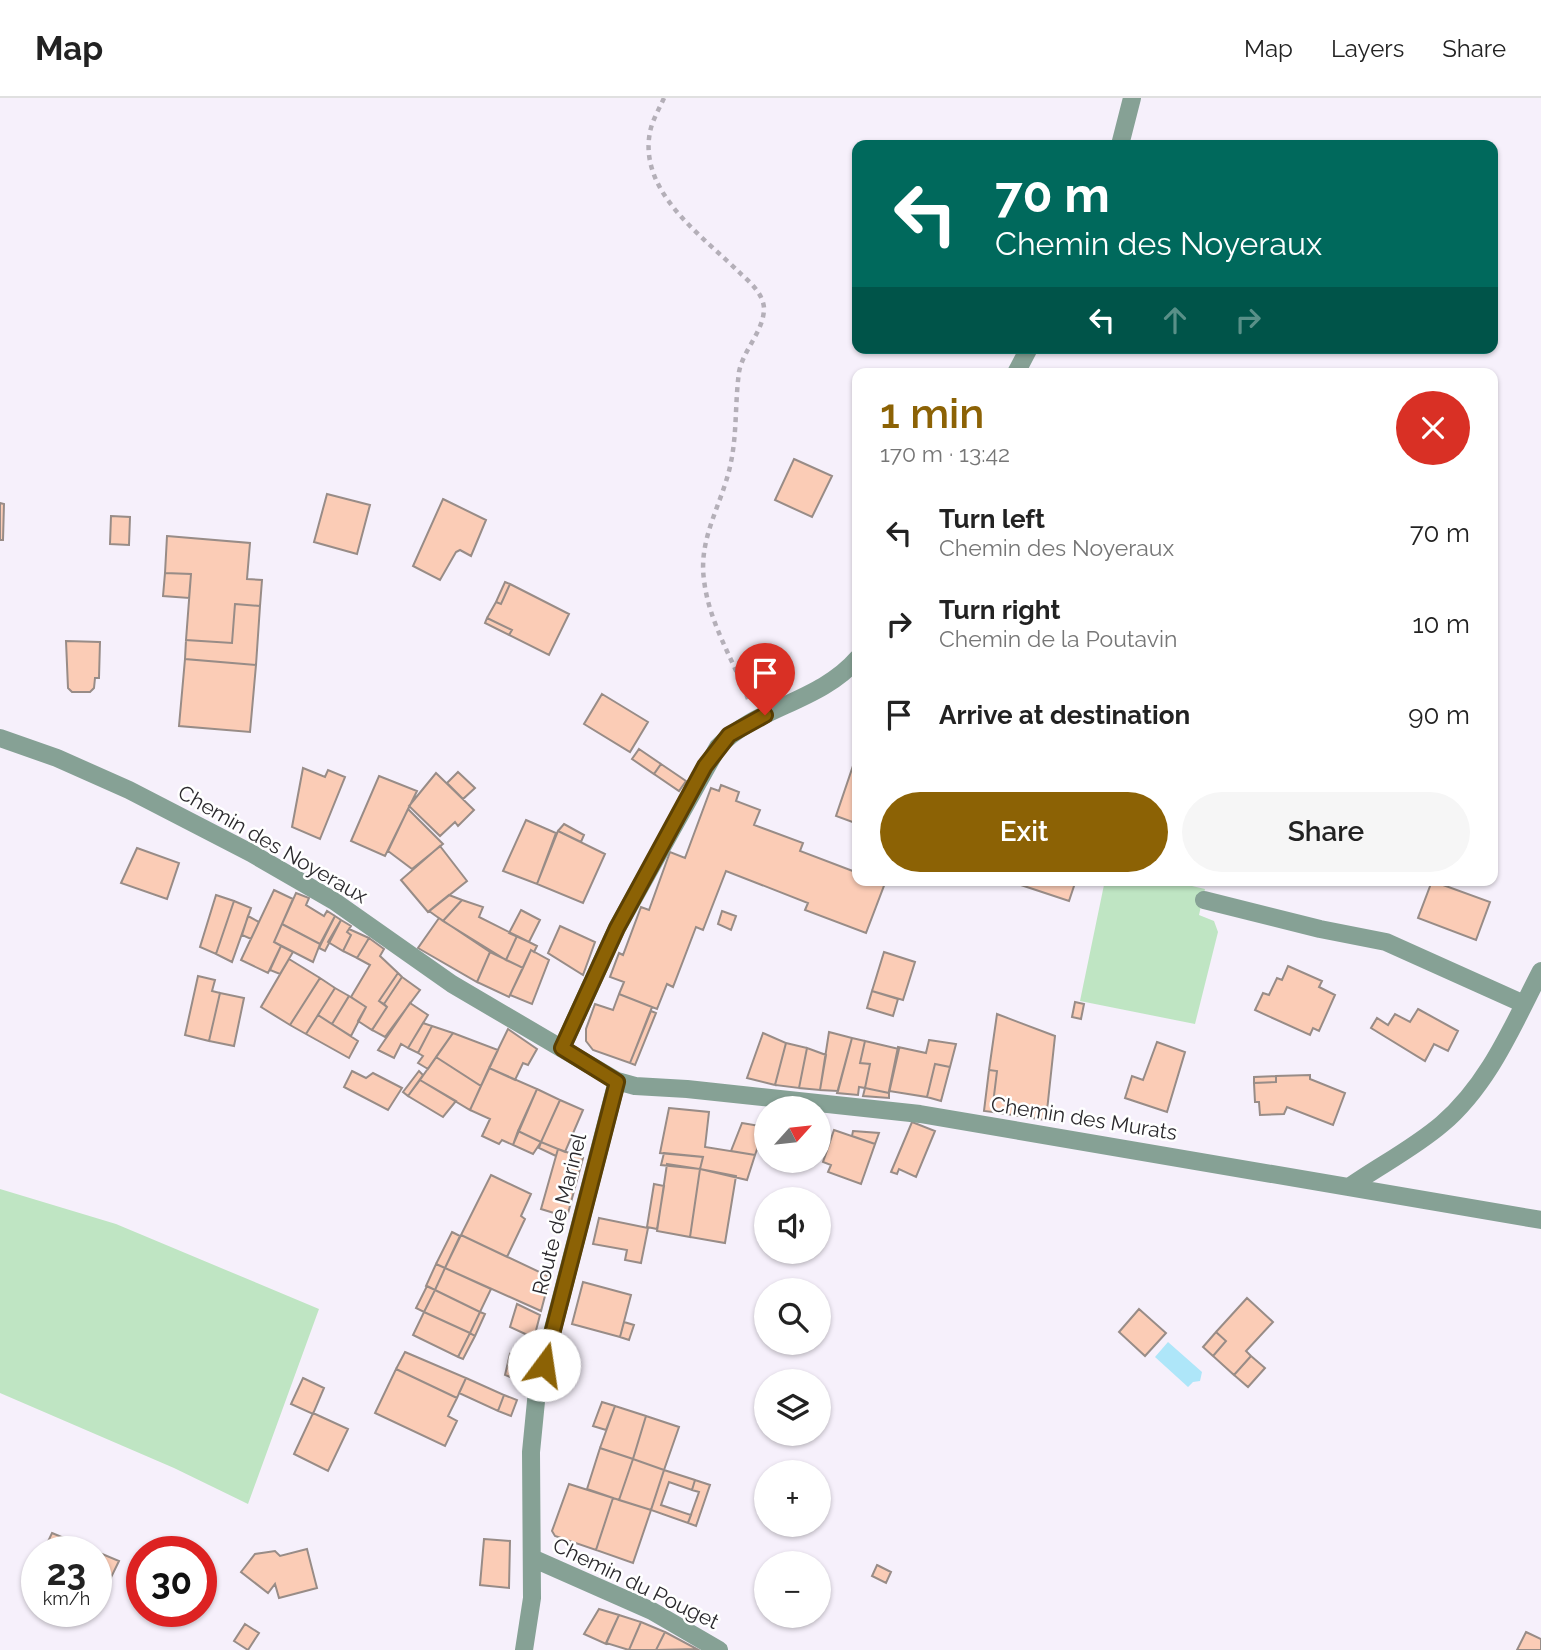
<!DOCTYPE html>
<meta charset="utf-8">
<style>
body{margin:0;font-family:Raleway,sans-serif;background:#f6f6f6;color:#222;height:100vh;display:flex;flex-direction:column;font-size:26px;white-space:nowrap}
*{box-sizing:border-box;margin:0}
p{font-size:23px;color:#767676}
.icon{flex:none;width:38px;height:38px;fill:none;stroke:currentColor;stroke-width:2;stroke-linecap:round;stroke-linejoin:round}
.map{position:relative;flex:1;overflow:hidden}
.details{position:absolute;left:852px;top:270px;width:646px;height:518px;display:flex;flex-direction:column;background:#fff;border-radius:14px;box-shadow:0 2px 5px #0004}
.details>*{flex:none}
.banner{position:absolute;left:852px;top:42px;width:646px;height:214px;border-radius:14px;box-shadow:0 2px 5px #0004;background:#00695c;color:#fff;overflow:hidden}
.needle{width:46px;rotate:63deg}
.buttons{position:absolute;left:754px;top:998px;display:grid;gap:14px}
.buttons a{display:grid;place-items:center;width:77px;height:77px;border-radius:50%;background:#fff;box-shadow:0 2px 5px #0004;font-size:35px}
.speed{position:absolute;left:21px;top:1438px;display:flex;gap:14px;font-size:35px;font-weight:700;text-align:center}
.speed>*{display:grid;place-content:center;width:91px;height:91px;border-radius:50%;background:#fff;box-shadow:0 2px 5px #0004;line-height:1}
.speed small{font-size:18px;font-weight:400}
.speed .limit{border:10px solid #d22;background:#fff;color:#111}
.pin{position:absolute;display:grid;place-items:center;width:60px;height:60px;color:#fff;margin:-72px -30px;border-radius:50% 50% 50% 0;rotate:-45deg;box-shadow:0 0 7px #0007}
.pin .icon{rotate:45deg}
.me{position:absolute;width:77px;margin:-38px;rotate:14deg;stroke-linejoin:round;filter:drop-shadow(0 0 5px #0008)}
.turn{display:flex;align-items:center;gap:24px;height:147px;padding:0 28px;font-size:32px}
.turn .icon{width:91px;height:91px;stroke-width:2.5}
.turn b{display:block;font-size:49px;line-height:60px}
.lanes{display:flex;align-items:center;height:66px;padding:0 28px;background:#0003;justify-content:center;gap:35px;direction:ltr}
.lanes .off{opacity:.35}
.round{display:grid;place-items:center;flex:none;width:74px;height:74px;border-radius:37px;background:#f6f6f6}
.summary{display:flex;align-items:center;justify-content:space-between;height:119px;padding:0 28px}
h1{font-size:42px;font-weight:600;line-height:52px;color:#8c6205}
.button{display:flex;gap:14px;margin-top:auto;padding:14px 28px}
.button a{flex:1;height:80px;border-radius:42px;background:#8c6205;color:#fff;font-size:28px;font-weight:600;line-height:80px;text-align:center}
.button a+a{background:#f6f6f6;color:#222}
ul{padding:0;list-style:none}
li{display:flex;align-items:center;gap:21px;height:91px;padding:0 28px}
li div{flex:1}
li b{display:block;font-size:26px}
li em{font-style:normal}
header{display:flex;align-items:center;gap:42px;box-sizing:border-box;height:98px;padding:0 35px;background:#fff;border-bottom:2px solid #e0e0e0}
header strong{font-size:33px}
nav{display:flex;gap:38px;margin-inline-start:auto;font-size:24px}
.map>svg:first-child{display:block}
</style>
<header>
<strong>Map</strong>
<nav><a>Map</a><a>Layers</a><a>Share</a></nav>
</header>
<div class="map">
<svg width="1541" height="1552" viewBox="0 0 1541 1552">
<rect width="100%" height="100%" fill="#f6f0fb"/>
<path fill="#bfe5c3" d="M1105,782H1166L1205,791L1199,817L1214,823L1218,834L1195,926L1080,903Z
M0,1091L116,1126L319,1211L248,1406L174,1370L0,1295Z"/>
<path fill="#aee6f9" d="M1168,1244L1202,1274L1200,1283L1193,1284L1188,1289L1155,1259Z"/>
<path fill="#fbccb6" stroke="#988c87" stroke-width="2" d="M794,361L832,378L812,419L775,402Z
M327,396L370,407L357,456L314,444Z
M443,401L486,422L471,458L460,452L456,454L440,482L413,468Z
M0,405L4,406L3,442H0Z
M111,418L130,419L129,447L110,446Z
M167,438L250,445L247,481L262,482L260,508L235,506L232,545L186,542L191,476L165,475Z
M165,475L191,476L189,500L163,498Z
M505,484L510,486L501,506L496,504Z
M510,486L569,516L549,557L509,537L512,532L487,520L496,504L501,506Z
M235,506L260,508L256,567L185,561L186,542L232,545Z
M487,520L512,532L509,537L485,525Z
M66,543L100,544L99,580H95L94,590L90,594H72L68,590Z
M185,561L256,567L250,634L179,628Z
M602,596L648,624L630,654L584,626Z
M639,651L661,666L654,676L632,661Z
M858,653V726L836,718Z
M661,666L686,683L679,693L654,676Z
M303,670L325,679L328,672L345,679L320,741L292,729Z
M458,674L475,690L463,701L447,685Z
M436,675L474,712L458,728L455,724L440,738L409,708Z
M379,678L417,693L385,758L351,743Z
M721,687L739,694L736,703L760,712L754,727L803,745L800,753L858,775V782L885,785L866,835L805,812L808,805L726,773L703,832L696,829L673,889L667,886L657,911L619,896L624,884L610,879L619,855L623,857L641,809L649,812L670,754L685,760L711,690L719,693Z
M408,711L443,746L412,771L388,753Z
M526,722L556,735L537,786L503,773Z
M564,726L584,737L581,744L558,733Z
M558,733L605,756L583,805L537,786Z
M440,748L467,783L428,814L401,782Z
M137,750L179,765L167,801L121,785Z
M1006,782H1076L1069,803Z
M1432,783L1490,804L1476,842L1418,820Z
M274,792L293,801L274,844L281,848L268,875L241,862Z
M296,795L309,800L306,807L324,818L327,813L335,818L320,846L282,826Z
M216,797L234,803L216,856L200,849Z
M449,797L462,802L443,823L429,813Z
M462,802L483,809L479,819L517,838L506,862L443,823Z
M234,803L251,810L232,864L216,856Z
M521,812L540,822L529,844L509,835Z
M722,813L736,818L731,832L718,826Z
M248,818L259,824L251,841L242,837Z
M335,818L341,822L325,853L319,850Z
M439,820L490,854L477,884L418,850Z
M341,822L351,828L347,834L351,837L343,853L328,844Z
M282,826L320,846L313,864L274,844Z
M560,828L595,844L583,877L548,855Z
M349,831L369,840L357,860L343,853L351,837L347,834Z
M517,838L537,848L534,854L531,852L523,870L506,862Z
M369,840L384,851L380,858L398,875L379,903L387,909L372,932L358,923L366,909L351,899L370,867L357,860Z
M281,848L293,854L280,876L270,872Z
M531,852L549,862L532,906L510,897Z
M490,854L523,870L509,899L477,884Z
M884,854L915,864L903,902L872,893Z
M289,861L320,880L290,927L261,909Z
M1288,868L1322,883L1319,889L1335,897L1319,933L1313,930L1310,937L1255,912L1263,895L1269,897L1277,880L1282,882Z
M398,875L402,879L384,906L379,903Z
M198,878L215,882L212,893L220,895L209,943L185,937Z
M402,879L420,892L385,939L372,932L387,909L384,906Z
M320,880L335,890L306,936L290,927Z
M335,890L349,898L332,926L318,917Z
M872,893L898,901L893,918L867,910Z
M220,895L244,900L234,948L209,943Z
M619,896L652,909L630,965L593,952L586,943V931L595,906L613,912Z
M349,898L366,909L351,938L332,926Z
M1075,904L1084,906L1081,921L1072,919Z
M410,905L428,917L408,950L401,946L394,960L378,952Z
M1418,911L1458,933L1448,953L1434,946L1425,963L1371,930L1377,920L1388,927L1395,916L1410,924Z
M651,913L656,915L635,967L630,965Z
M997,916L1055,938L1046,1022L992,1014L997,973L989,972Z
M318,917L358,943L349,960L306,936Z
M423,925L432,928L418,955L408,950Z
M432,928L453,935L428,971L418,965L423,958L418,955Z
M508,931L537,951L528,967L523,965L515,982L489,970Z
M829,934L852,940L838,993L820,992Z
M453,935L498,952L481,988L436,959Z
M763,935L786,945L775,987L747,980Z
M852,940L865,943L860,965L870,966L865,990L859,989L858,997L837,995Z
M929,942L956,946L950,969L935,966L927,999L889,993L898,949L926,955Z
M865,943L899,951L889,995L865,990L870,966L860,965Z
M1157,944L1185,954L1167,1014L1125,1000L1132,978L1143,982Z
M786,945L807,950L799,990L775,987Z
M807,950L826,957L820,992L799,990Z
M436,959L481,988L470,1012L420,982Z
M935,966L950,969L941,1003L927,999Z
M489,970L537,991L513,1047L502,1042L499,1046L482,1038L490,1021L470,1012Z
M989,972L997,973L992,1014L984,1013Z
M352,973L366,980L373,975L402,990L388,1012L344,989Z
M419,973L423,977L408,998L403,994Z
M1310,977V981L1345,995L1333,1027L1287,1009L1284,1016L1260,1017L1259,1004H1255L1254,985L1276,984V978Z
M1276,978V984L1254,985V979Z
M420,982L456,1003L443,1019L408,998Z
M865,990L889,995V1000L863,998Z
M537,991L560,1002L541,1044L518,1033Z
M560,1002L583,1012L565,1054L541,1044Z
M669,1010L709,1014L705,1049L755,1057L747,1082L700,1071L703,1059L660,1055Z
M912,1024L935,1033L916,1079L899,1071L897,1076L891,1074Z
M742,1025L765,1029L755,1057L731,1053Z
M834,1032L875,1046L861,1086L828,1074L831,1067L823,1064Z
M518,1033L541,1044L533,1056L513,1047Z
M853,1033L879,1035L875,1046L852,1038Z
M541,1044L558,1051L556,1058L539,1050Z
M558,1051L583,1060L567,1119L541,1111Z
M664,1055L703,1059L700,1071L661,1067Z
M667,1066L700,1071L690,1139L657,1133Z
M700,1071L736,1078L725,1145L690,1139Z
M491,1077L531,1096L521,1118L525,1121L507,1159L461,1137Z
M654,1086L664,1088L657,1131L647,1129Z
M599,1120L648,1130L641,1165L625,1162L627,1152L593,1146Z
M452,1134L460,1138L445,1170L436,1166Z
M461,1137L550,1179L541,1213L445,1170Z
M436,1166L445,1170L435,1192L426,1188Z
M445,1170L491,1191L480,1214L435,1192Z
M583,1184L631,1197L620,1239L572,1226Z
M427,1188L435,1192L424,1214L416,1210Z
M435,1192L480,1214L470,1235L424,1214Z
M1247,1200L1273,1224L1246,1253L1251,1258L1234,1277L1213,1258L1226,1243L1216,1234Z
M517,1206L540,1217L534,1240L510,1229Z
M1139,1211L1166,1235L1145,1258L1119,1234Z
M424,1214L470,1235L458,1259L413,1237Z
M480,1214L485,1216L475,1238L470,1235Z
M624,1224L634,1227L629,1242L620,1239Z
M1216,1234L1226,1243L1213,1258L1203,1249Z
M470,1235L475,1238L463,1261L458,1259Z
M405,1254L466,1280L457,1300L396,1271Z
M510,1256L528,1265L523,1284L505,1277Z
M1251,1258L1265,1270L1248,1289L1234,1277Z
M396,1271L457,1300L448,1318L457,1323L445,1348L375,1315Z
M303,1280L324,1290L313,1316L291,1306Z
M466,1280L504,1297L498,1313L459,1295Z
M504,1297L517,1302L511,1318L498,1313Z
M602,1304L615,1308L606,1332L593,1328Z
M615,1308L646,1318L633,1361L600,1350Z
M313,1315L348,1331L328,1373L294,1356Z
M646,1318L679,1329L664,1372L633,1361Z
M600,1350L633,1361L619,1402L587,1391Z
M633,1361L664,1372L651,1412L619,1402Z
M664,1372L695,1382L692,1392L669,1384L661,1407L691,1417L688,1425L651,1412Z
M695,1382L710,1387L696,1428L688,1425L699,1394L692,1392Z
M569,1386L613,1400L596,1452L555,1438L552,1433Z
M613,1400L651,1412L633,1465L596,1452Z
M52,1435L119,1463L102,1498L96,1495V1454H43Z
M484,1441L510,1443L509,1490L480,1487Z
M307,1451L317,1490L279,1500L275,1486L268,1495L241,1474L255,1456L275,1453L280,1458Z
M877,1467L891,1474L886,1485L872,1478Z
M599,1511L619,1517L606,1546L584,1536Z
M619,1517L641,1524L629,1552L606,1545Z
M641,1524L665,1534L656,1552H629Z
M245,1526L259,1535L248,1552L234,1543Z
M665,1534L697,1551L656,1552Z
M1526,1534L1541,1541V1552H1517Z"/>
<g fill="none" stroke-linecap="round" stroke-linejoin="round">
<path stroke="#b4afb8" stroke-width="4.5" stroke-dasharray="5 5" stroke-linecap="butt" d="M664,0C659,11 652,23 650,34C638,95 704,139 741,176C751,185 763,196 764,210C764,233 743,252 739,274C735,304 737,335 731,364C723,405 698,439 704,482C709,525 733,561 748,601"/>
<path stroke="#86a195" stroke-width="18" d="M1120,47L1132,0
M1016,275L1029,250
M0,640L57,660L129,692L251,755L334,803L452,886L617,983L635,988L687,991L920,1016L1541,1122
M1204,802L1320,831L1386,844L1524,906
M562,950L617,830L718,649C757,608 819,605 858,560
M1349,1089C1379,1068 1414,1050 1442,1026C1489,986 1513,927 1541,873
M532,1460L652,1513L719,1552
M524,1552L532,1500L531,1354L537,1293L617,983"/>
</g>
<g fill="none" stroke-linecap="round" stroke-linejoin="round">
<g stroke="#5b4003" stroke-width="18">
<path id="route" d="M544,1267L617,984L562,950L617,830L705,668L729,637L765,617"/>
</g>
<use href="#route" stroke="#8c6205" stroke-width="12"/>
</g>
<g text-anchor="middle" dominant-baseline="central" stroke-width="5" stroke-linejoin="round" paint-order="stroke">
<g font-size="21" fill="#2b292d" stroke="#fff">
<text transform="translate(273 746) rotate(30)">Chemin des Noyeraux</text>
<text transform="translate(1084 1020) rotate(9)">Chemin des Murats</text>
<text transform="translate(559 1116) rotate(-76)">Route de Marinel</text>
<text transform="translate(636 1485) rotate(26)">Chemin du Pouget</text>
</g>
</g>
</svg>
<div class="buttons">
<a><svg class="needle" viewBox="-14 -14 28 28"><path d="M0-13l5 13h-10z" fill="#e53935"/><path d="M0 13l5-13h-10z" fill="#767676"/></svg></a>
<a><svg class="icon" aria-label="sound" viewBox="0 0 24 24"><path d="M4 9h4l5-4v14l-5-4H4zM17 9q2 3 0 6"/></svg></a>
<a><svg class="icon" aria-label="search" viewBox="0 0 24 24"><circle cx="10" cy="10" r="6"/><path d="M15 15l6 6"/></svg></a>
<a><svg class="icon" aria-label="layers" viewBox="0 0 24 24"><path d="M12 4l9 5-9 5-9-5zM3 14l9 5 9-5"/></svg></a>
<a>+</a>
<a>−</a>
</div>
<div class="speed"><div>23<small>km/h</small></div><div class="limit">30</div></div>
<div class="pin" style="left:765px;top:617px;background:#d93025"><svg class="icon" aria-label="arrive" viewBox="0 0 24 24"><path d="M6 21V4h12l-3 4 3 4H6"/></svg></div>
<svg class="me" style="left:544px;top:1267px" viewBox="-20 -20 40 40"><circle r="19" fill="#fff"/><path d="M0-13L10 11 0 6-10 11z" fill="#8c6205"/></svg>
<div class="banner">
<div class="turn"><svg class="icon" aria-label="left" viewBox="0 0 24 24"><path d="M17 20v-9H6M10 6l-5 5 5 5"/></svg><div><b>70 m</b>Chemin des Noyeraux</div></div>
<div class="lanes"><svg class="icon" aria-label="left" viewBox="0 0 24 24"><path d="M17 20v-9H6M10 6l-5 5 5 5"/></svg><svg class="icon off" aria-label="ahead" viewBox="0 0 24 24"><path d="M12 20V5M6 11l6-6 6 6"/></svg><svg class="icon off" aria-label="right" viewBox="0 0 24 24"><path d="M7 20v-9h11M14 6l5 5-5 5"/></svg></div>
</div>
<section class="details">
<div class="summary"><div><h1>1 min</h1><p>170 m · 13:42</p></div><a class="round" style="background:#d93025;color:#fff"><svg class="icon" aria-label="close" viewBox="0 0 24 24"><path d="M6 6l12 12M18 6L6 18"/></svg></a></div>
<ul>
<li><svg class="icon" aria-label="left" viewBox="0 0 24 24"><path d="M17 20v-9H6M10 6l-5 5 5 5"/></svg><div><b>Turn left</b><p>Chemin des Noyeraux</p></div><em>70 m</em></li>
<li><svg class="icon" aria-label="right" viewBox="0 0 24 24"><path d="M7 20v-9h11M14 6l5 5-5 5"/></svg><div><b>Turn right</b><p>Chemin de la Poutavin</p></div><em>10 m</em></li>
<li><svg class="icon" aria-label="arrive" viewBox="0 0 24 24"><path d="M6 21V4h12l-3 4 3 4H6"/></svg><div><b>Arrive at destination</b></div><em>90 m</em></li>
</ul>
<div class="button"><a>Exit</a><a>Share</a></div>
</section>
</div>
